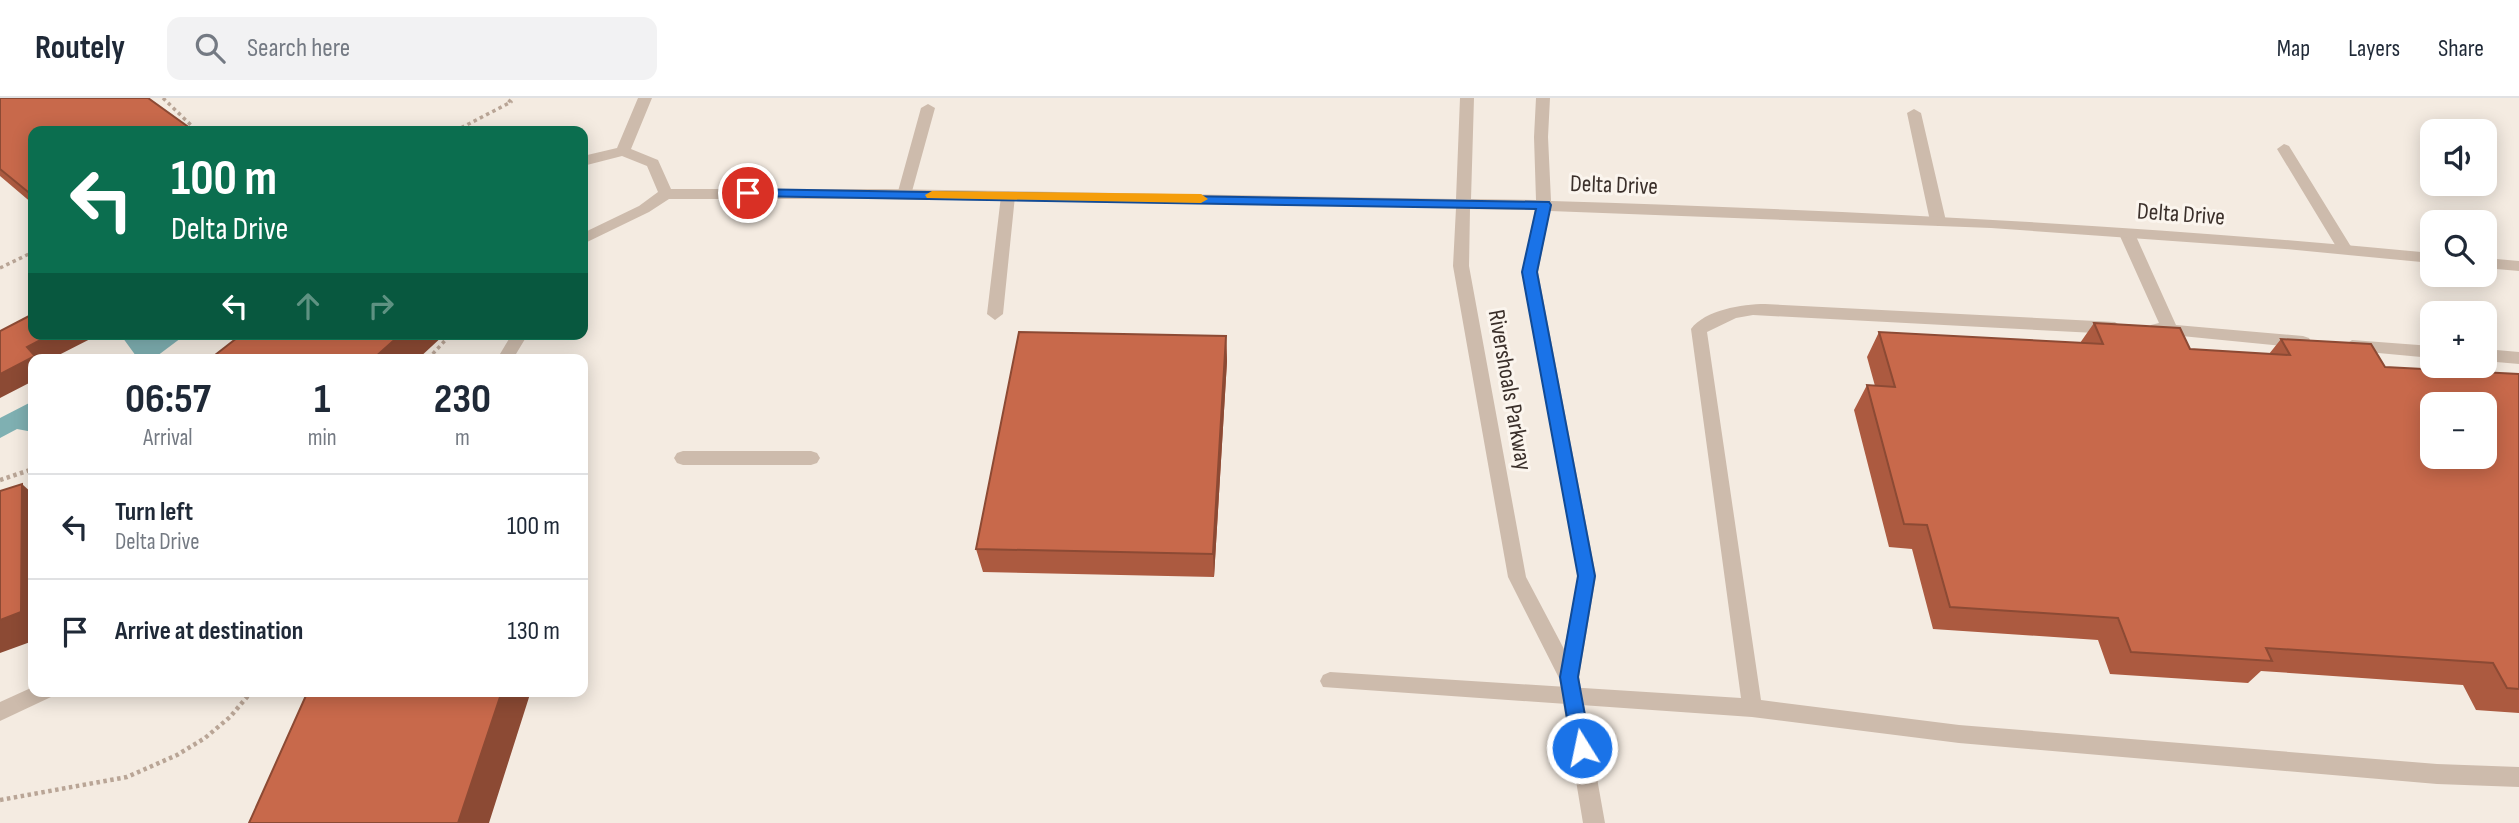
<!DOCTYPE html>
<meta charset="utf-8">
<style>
body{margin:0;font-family:"Sofia Sans Condensed",sans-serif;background:#f2f2f3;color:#1f2937;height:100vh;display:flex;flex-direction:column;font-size:26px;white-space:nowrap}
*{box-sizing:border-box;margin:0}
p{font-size:23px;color:#747a83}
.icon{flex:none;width:38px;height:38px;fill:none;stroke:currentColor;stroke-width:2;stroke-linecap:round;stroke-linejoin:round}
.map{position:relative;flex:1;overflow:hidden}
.drawer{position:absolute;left:28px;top:256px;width:560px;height:343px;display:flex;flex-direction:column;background:#fff;border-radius:14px;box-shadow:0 4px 18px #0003}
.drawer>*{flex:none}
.hud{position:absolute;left:28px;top:28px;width:560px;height:214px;border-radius:14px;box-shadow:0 4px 18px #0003;background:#0b6e4f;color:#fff;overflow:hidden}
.fabs{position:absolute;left:2420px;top:21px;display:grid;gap:14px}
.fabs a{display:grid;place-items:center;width:77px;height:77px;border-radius:14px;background:#fff;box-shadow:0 4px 18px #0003;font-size:35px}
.pin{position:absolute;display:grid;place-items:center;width:60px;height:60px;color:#fff;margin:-30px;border:4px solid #fff;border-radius:50%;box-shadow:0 2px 7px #0007}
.me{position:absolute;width:77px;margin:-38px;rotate:350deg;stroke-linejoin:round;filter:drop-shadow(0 0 5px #0008)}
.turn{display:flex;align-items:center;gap:24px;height:147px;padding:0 28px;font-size:32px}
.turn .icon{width:91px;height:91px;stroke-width:2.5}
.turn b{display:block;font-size:49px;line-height:60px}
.lanes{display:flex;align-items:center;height:66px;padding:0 28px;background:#0003;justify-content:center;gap:35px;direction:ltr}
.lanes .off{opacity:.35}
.eta{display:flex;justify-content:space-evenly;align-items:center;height:119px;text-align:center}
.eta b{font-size:42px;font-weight:700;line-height:49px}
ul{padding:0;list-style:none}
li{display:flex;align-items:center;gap:21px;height:105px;padding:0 28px;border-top:2px solid #e0e1e3}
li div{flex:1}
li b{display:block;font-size:26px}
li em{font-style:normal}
header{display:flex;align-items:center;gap:42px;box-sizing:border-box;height:98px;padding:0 35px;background:#fff;border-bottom:2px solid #e0e1e3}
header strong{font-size:33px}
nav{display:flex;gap:38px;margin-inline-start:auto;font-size:24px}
.search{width:490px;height:63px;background:#f2f2f3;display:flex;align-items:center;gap:18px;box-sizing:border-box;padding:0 24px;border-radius:14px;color:#747a83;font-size:26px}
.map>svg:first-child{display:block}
</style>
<header>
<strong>Routely</strong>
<div class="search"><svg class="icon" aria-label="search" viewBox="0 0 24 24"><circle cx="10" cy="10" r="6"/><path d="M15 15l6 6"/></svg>Search here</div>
<nav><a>Map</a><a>Layers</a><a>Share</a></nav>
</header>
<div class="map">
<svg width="2519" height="725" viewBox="0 0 2519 725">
<rect width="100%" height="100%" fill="#f4ebe1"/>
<path fill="#7fb0b2" d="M120,236H183L185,237L153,261H132L136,258Z
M33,303V334L17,331L0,340V320Z"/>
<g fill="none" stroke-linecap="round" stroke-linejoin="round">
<path stroke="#b9a596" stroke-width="3.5" stroke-dasharray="3.5 3.5" stroke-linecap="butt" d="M163,0L197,33
M455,33L511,4L506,0
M0,170L33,154
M428,261L451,236"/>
<path stroke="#b9a596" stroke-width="4.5" stroke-dasharray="3.5 3.5" stroke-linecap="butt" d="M0,382L33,371
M0,702L127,679L177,657L205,640L230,619L252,593"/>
<path fill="#cdbbac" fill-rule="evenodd" d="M928,6L935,10L911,97L909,100H899L897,97L921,10Z
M1914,11L1921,15L1946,123L1938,128L1930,123L1907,15Z
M2284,46L2289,48L2350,147L2353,151L2350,155H2340L2277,51Z
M1008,93L1015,98L1003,216L995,222L987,216L1001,98Z
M2127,131L2135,136L2176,227L2303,238L2309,240L2311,244L2309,248L2303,250L2151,235L2149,231L2151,227L2159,225L2119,136Z
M1765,206L2115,224L2123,230L2115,236L1753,217L1736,220L1707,234L1761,602L1959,627L2437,666L2519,669V689L2437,686L1959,645L1752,619L1323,589L1320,583L1323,577L1330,574L1741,600L1691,231C1705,212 1742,206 1765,206Z
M2352,242L2432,248V260L2346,252L2344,248Z
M2485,251L2519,254V266L2485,263Z
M683,353H811L817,355L820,360L817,365L811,367H683L677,365L674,360L677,355Z"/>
<path fill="#cdbbac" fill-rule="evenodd" d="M638,0H652L631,51L658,62L671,91H886L1456,101L1460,0H1474L1471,101L1536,102L1534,39L1536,0H1550L1548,39L1551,103C1846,112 2139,127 2432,155V165L2285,151L1991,130L1550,113L1538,174L1596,478L1579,579L1605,725H1583L1559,580L1508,479L1453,168L1456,110L886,101H669L649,114L583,146V135L639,108L658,94L647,68L622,58L583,68V58L617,50ZM1470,111L1535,112L1522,174L1578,478L1564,551L1526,479L1469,168Z
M2485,160L2519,163V173L2485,170Z
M512,236H528L513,261H497Z
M33,589V593H54L51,599L0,623V604Z"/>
</g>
<path fill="#ac5a40" d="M0,0L33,33V106L0,78Z
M2094,225L2190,251L2269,256L2281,241L2385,269L2519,276V615L2476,612L2463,587L2261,573L2248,585L2110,576L2098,542L1933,531L1912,451L1889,449L1854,312L1867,287L1875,288L1867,259L1879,234L2080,245Z
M1226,238L1227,263L1214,479L983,474L976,451Z"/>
<path fill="#8c4a34" d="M52,236H100L51,261H33V283L0,300V276L27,249Z
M401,236H445L418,261H373Z
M1226,238L1227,263L1214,479L1213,456Z
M22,386L33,396V543L0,555V522Z
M502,593H531L489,725H458Z"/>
<path fill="#c8694b" stroke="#8c4a34" stroke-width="2" fill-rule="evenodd" d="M0,0H148L194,33H33V98L0,71Z
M33,216V236H52L27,249L35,258L0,276V233Z
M2094,225L2180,230L2190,251L2290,257L2281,241L2371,246L2385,269L2519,276V591L2507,590L2493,565L2266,550L2272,563L2131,554L2118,520L1950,509L1927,427L1904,426L1867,287L1895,289L1879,234L2103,246ZM2432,306H2485V359H2432Z
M1019,234L1226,238L1213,456L976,451Z
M242,236H401L373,261H210Z
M22,386L21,514L0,522V393Z
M308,593H502L458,725H249Z"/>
<path fill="#1a73e8" stroke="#114b97" stroke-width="2" d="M748,91L1549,104L1551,107L1537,174L1595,478L1578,579L1591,650L1588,656L1582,659L1575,656L1572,650L1560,579L1578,478L1522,174L1536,111L744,98L742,95Z"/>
<path fill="#f59e0b" d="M932,93L1201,96L1208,101L1201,105L927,100L925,97Z"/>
<g text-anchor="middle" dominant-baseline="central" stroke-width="6" stroke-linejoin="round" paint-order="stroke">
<g font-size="24" fill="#3b302b" stroke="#fbf5ee">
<text transform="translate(1614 87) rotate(2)">Delta Drive</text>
<text transform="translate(2181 116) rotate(4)">Delta Drive</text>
<text transform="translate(1510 292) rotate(80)">Rivershoals Parkway</text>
</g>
</g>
</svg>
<div class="fabs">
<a><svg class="icon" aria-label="sound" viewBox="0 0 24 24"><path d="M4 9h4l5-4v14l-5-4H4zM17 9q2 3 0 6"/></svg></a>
<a><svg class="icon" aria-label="search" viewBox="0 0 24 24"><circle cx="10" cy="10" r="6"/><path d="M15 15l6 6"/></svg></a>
<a>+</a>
<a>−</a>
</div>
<div class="pin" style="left:748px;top:95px;background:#d93025"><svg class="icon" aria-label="arrive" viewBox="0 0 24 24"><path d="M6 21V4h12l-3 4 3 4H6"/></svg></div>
<svg class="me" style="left:1582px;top:650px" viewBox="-20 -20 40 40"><circle r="17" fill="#1a73e8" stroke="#fff" stroke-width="3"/><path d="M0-11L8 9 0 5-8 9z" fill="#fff"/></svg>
<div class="hud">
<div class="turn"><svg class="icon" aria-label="left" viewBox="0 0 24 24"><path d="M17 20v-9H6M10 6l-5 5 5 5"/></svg><div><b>100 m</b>Delta Drive</div></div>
<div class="lanes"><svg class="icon" aria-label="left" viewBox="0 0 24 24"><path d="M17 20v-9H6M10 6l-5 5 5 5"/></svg><svg class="icon off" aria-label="ahead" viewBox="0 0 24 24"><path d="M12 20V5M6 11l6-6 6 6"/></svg><svg class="icon off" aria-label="right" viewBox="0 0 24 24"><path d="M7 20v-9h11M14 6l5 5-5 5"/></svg></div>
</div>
<section class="drawer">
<div class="eta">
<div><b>06:57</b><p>Arrival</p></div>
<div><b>1</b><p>min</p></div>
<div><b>230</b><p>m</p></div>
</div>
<ul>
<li><svg class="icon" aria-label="left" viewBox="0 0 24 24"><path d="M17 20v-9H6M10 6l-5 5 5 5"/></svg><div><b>Turn left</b><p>Delta Drive</p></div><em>100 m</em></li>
<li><svg class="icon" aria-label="arrive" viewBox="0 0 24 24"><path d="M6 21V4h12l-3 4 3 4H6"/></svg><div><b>Arrive at destination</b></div><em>130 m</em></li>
</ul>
</section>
</div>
